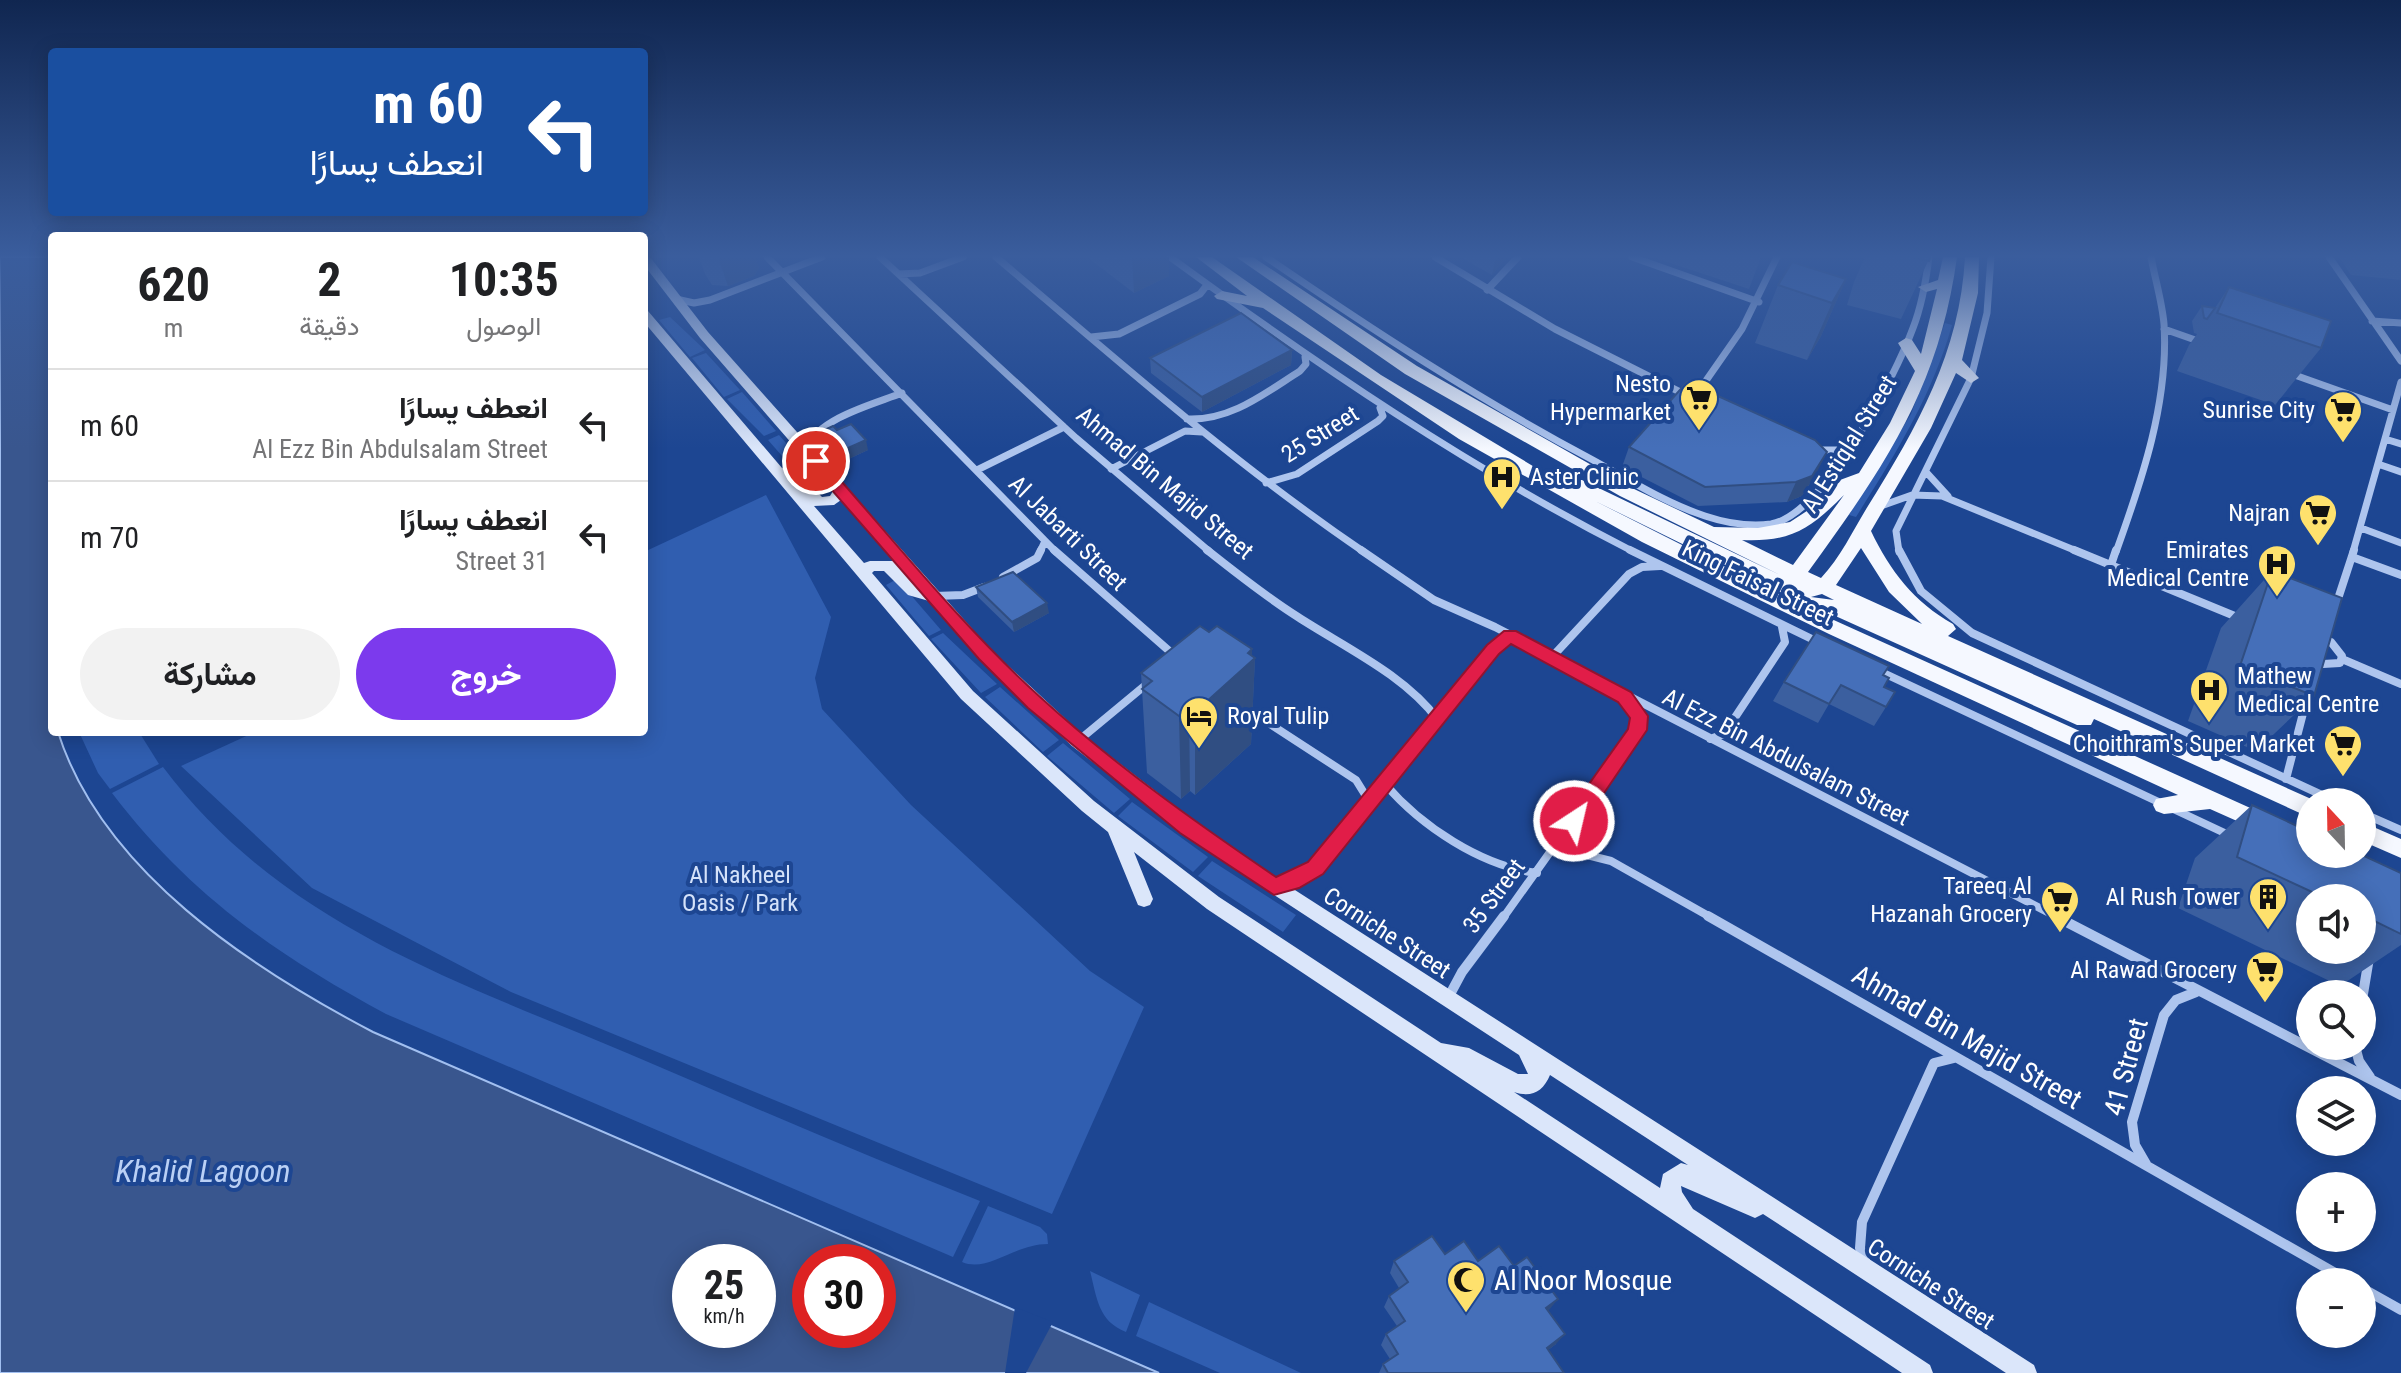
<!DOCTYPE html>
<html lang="ar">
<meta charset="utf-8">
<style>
body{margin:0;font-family:"Roboto Condensed",Vazirmatn,sans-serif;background:#f2f2f2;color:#202124;direction:rtl;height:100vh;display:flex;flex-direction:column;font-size:30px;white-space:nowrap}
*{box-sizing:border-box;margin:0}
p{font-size:26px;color:#757577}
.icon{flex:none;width:44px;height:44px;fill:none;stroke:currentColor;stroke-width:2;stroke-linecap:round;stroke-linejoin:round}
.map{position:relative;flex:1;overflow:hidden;direction:ltr}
.panel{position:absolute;left:48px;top:232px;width:600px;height:504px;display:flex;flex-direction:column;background:#fff;border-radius:8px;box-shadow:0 4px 20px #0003;direction:rtl}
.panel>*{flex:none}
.hud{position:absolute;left:48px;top:48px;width:600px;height:168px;border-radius:8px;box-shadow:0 4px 20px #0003;direction:rtl;background:#1a4fa0;color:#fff;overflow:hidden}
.needle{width:52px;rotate:338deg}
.buttons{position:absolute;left:2296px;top:788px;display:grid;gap:16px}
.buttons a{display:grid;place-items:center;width:80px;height:80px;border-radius:50%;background:#fff;box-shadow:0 4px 20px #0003;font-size:40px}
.speed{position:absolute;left:672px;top:1244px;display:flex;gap:16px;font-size:40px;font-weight:700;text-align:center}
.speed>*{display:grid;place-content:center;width:104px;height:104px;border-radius:50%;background:#fff;box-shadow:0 4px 20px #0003;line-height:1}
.speed small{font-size:20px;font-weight:400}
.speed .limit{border:12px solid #d22;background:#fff;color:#111}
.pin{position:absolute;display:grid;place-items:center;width:68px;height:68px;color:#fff;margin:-34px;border:4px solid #fff;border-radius:50%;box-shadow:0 2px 8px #0007}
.me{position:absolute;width:88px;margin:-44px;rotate:35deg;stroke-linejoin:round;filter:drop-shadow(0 0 6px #0008)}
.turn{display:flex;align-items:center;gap:28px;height:168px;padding:0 32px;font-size:36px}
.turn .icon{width:104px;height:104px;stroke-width:2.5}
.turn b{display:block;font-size:56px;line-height:68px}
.eta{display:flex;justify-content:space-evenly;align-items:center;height:136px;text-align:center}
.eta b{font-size:48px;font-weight:700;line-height:56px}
.primary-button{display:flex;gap:16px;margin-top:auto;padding:16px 32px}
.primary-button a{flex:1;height:92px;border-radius:48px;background:#7c3aed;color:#fff;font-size:32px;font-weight:700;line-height:92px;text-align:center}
.primary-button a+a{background:#f2f2f2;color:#202124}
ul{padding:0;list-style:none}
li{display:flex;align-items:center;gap:24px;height:112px;padding:0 32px;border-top:2px solid #e0e0e0}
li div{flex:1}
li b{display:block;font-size:30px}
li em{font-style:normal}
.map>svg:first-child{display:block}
</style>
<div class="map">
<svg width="2401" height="1373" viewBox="0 0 2401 1373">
<rect width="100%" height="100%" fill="#1d4692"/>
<path fill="#305eb0" d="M670,317L705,350L690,357L659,320Z
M1945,323L1952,325C1932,396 1895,455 1856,517L1849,515L1911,414Z
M706,353L740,390L724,397L692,358Z
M742,392L776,431L764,436L727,399Z
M779,435L815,476L804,481L768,440Z
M766,495L831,617L815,678L822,709L911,805L1090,971L1144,1007L1052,1214L511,992L312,888L181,766L255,732H644V552Z
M897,579L941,630L929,636L886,585Z
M943,633L997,684L981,693L931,639Z
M1000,687L1059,740L1043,752L985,697Z
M79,732H139L159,764L110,789L98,773Z
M1063,743L1130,799L1114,813L1047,756Z
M163,767C281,924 454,980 627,1053C744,1103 861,1154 980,1201L953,1257L386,1014C275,954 189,894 112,793Z
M1132,802L1208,857L1193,872L1118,816Z
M1212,861L1296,915L1283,932L1198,876Z
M988,1206L1040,1227L1047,1234L1048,1244C1014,1244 988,1273 962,1262Z
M1090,1271L1140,1295L1126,1332C1098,1321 1097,1298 1090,1271Z
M1149,1302L1301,1373H1220L1136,1336Z"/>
<path fill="#39568e" stroke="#a1bff0" stroke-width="2" fill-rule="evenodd" d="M0,257H52V732H58C102,871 251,968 373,1032L1159,1373H0ZM690,1262H758V1330H690ZM810,1262H878V1330H810Z"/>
<path fill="#1d4692" d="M1015,1307L1053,1322L1026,1373H1005Z"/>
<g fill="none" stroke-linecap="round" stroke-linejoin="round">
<path stroke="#aec5ee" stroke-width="7" d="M767,257L1056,552
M880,257L1076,438L1210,552
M996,257C1116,359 1233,463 1364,552
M1170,257C1319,366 1469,468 1634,552
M1266,257C1371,329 1478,399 1591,459C1628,479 1665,503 1705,516C1726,523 1748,527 1771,524C1824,515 1895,377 1913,328C1922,305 1926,281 1929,257
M1435,257L1555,329L1686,395
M1632,257L1759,302
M2329,257L2401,361
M899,274L920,273L963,257
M1487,290L1518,257
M676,299L694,303L710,300L822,257
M2372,321L2401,323
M2164,329L2201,342
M1091,337L1119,334L1200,294L1207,285
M2289,373L2393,410
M1696,395L1742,329L1777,257
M1187,419C1231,421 1265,393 1300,371L1306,364L1305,357
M2385,439L2401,444
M805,448C822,417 871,405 902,393
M1817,450H1846
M2378,464L2401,472
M1111,469L1185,431L1202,432
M977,470L1064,427
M1927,473L1948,496
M1266,483L1297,474L1378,421L1383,416L1380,408
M1878,507L1912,495L1942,496L2079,552
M2361,528L2401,543
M1040,552L1045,541
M1899,552L1896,531L1971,378L1987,313L1991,257
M2116,552C2142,480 2169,401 2164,324C2162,301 2155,279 2151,257
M2353,552L2401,382"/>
<path stroke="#aec5ee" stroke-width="8" d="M1054,550L1175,656
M1207,550C1236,573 1266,597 1298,617C1344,647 1405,675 1438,720
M1361,550L1434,600L1495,627L2059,918
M1630,550L1818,642
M1899,550L1921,591L1972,633L2337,802
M2074,550L2242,619
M2352,557L2401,575
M2111,565L2116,550
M1003,577L1037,558L1041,550
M935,596L963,595L984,587
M2335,608L2354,550
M2311,635L2331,642L2342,656L2340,663L2323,664L2302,652L2298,641Z
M1552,657L1629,574L1642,567L1660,566
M2342,659L2401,684
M1877,670L2231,836
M1244,707L1356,780L1369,801
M1710,739L1724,734L1785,642L1782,627
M1078,741L1148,683
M2286,779L2308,694
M1385,784C1421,826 1481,866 1537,873
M2362,813L2401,830
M1555,847L1611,861L1712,918
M1277,886L1315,868L1493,649L1510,636
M1503,918L1637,730L1639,716L1630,701"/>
<path stroke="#aec5ee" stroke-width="10" d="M1708,916L2351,1282
M2055,916L2401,1095
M1447,1000L1462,972L1504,916
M2362,1000L2369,958
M2355,1046L2359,1061L2370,1077
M2146,1164L2135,1145L2132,1122L2164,1015L2176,1000L2196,992
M1866,1263L1860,1248L1862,1222L1934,1063L1954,1058
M2362,1288L2401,1310"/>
<path fill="#dbe6fa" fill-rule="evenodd" d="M644,257H650L708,332L991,650L1084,736L1228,847L2034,1365L2037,1373H2006L1763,1214L1755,1218L1681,1186L1682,1192L1693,1209L1930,1365L1933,1373H1902L1207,909L1134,852L1153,899L1150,905L1144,907L1138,905L1108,832L1082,811L961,699L644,322V310L648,311L782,468L798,472L822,497L830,496L833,491L700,338L644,265ZM841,500L909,577L893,561H870L864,563L814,506L834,505ZM874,571H884L908,595L929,601L979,658L1072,746L1216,857L1519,1055L1528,1074H1518L1469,1048L1441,1043L1219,897L1094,801L973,691L872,573ZM1550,1075L1688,1165L1681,1163L1663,1174L1660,1188L1514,1092C1531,1098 1543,1092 1550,1075Z"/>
<path fill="#f5f8ff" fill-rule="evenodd" d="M1196,257H1212L1381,375L1563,484L1569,487L1570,480H1582L1784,577L1620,496L1405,374L1236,257H1253L1417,366L1632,488L1714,527L1758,528L1790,522L1813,507L1840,480L1859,473L1890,423L1915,371L1898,343L1906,338L1912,340L1921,354L1937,289L1926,292L1918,287L1938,280L1943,257H1957C1939,388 1885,466 1808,572L1821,578C1841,557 1853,530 1868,506C1917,427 1960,352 1965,257H1979L1978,293L1962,360L1979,378L1971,383L1956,373L1931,428L1871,531C1890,571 1914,602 1953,624L1956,629L1948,636L2318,802H2310V817L2302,814L2094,719L2091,725H2077L1831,614L1816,612L2310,835L2311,854L2210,809L2164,814L2156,811L2153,805L2156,799L2178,795L1829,634L1642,542L1459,439L1263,308L1217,299L1214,296L1222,291L1247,296ZM1844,495L1793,565L1742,540C1792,542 1810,529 1844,495ZM1595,501L1780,592L1795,596L1789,599ZM1861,548L1889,592L1922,624L1836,585ZM1822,594L1834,600L1811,597Z
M2362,822L2401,839V858L2362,841Z"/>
</g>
<path fill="#3b5f9f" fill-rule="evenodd" d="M699,257H755L759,268L754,276L728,286L712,285L705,274Z
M1087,257H1169V276L1134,293Z
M1460,257H1507L1492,275Z
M1652,257H1761L1749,289Z
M1865,257H1930L1901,319L1847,305L1854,282Z
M2339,257H2401V280L2351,275Z
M1846,279L1821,336L1807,360L1755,343L1778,285Z
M2229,287L2321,348L2275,405L2177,371L2189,345L2197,334L2194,333L2192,321L2202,306L2215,308Z
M1292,350L1291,365L1202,412L1151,373L1150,358Z
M837,430L868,450L840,463L821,443L818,433Z
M1629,447L1817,472L1802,496L1787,502L1698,506L1622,467Z
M2272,571L2314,696L2256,751L2188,721L2221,628Z
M976,587L1049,613L1014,632L978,597Z
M1209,632L1252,649V656L1255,658L1251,744L1195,795L1190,791L1181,799L1147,773L1141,673Z
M1883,675L1886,707L1874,726L1829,704L1818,723L1773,701L1784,682Z
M2252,805L2401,873V945L2340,986L2178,908L2195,858ZM2310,898H2362V950H2310Z
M1445,1254L1514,1266L1549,1310L1548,1311L1556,1344L1548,1350L1564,1373H1379L1383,1364L1390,1359L1381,1345L1386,1334L1397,1326L1384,1307L1389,1296L1399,1288L1390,1273L1394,1261Z"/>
<path fill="#304e82" d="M718,257H755L759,268L754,276L728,286Z
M1132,257H1169V276L1134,293Z
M1496,257H1507L1492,275Z
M1846,279L1821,336L1807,360L1832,303Z
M1292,350L1291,365L1202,412V397Z
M866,440L868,450L840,463L837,453Z
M1827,452L1817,472L1802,496L1787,502L1796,482Z
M1047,603L1049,613L1014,632L1012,622Z
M1252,649V662L1255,658L1251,744L1195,795V712Z
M1189,708L1190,791L1181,799L1179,716Z
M1558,1299L1549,1310L1537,1319L1546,1308Z
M1565,1334L1556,1344L1538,1358L1547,1348Z"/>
<path fill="#456fb9" stroke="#304e82" stroke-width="2" d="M1911,257H1930L1929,261Z
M1792,262L1846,279L1832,303L1778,285Z
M2229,287L2331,321L2321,348L2217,313Z
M2202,306L2215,308L2207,319L2204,318Z
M1241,313L1292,350L1202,397L1150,358Z
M1687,382L1815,440L1827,452L1812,476L1796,482L1705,487L1629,447Z
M851,424L866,440L837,453L818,433L833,426L837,430Z
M2272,571L2342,598L2314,696L2240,666Z
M1013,572L1047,603L1012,622L976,587Z
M1200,626L1209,632L1217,626L1252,649L1248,653L1255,658L1195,712L1189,708L1179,716L1142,689L1152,681L1141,673Z
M1816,632L1889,666L1883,675L1889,678L1884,687L1895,692L1886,707L1841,685L1829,704L1784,682Z
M2252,805L2310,832V854H2360L2401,873V934L2362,915V898H2325L2237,857Z
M1432,1236L1445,1254L1464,1241L1478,1261L1499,1246L1514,1266L1527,1257L1558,1299L1546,1308L1565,1334L1547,1348L1564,1373H1388L1383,1364L1398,1354L1386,1334L1405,1321L1389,1296L1408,1282L1394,1261Z"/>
<linearGradient id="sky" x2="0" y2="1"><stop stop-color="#102650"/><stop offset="0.57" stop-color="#3a5d9d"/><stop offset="1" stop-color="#3a5d9d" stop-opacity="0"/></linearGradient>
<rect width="2401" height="449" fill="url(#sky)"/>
<path fill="#e11d48" stroke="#92132f" stroke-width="2" d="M816,456L821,458C892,538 960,624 1039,696C1112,763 1195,822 1276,877L1308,862L1487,645L1504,631H1516L1631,692L1648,716L1647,730L1581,827H1567L1564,821L1567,815L1628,729L1630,718L1618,702L1511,644L1499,654L1323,874L1299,888L1274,895L1180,833L1028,708L979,659L810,465V458Z"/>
<defs>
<g id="supermarket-pin" transform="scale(2)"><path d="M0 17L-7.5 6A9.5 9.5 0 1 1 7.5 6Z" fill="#fee16d" stroke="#1d4692"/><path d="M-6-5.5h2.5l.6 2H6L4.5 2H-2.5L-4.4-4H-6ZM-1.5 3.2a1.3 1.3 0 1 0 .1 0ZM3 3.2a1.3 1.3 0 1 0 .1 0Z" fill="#111"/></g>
<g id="hospital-pin" transform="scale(2)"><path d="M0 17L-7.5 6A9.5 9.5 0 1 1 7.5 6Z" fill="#fee16d" stroke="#1d4692"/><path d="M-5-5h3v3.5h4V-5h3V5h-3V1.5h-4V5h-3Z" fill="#111"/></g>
<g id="hotel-pin" transform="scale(2)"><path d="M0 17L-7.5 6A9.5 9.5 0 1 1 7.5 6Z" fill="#fee16d" stroke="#1d4692"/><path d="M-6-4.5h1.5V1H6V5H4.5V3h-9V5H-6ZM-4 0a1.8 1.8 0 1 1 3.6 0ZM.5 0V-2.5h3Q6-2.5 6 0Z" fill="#111"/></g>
<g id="building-pin" transform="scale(2)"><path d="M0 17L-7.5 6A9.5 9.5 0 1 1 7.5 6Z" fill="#fee16d" stroke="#1d4692"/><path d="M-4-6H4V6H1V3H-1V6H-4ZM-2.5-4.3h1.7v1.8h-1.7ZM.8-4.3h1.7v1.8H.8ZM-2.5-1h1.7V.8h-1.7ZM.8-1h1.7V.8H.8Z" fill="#111"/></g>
<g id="mosque-pin" transform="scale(2)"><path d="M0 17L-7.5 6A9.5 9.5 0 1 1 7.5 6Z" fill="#fee16d" stroke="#1d4692"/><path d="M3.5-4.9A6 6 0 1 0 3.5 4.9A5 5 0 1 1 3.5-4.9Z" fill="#111"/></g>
</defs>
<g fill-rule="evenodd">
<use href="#supermarket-pin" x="1699" y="398"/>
<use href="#supermarket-pin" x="2343" y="410"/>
<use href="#hospital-pin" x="1502" y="477"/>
<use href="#supermarket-pin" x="2318" y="513"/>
<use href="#hospital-pin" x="2277" y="564"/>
<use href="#hospital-pin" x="2209" y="690"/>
<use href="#hotel-pin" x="1199" y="716"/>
<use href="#supermarket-pin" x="2343" y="744"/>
<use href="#building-pin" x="2268" y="897"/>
<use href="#supermarket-pin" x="2060" y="900"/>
<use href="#supermarket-pin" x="2265" y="970"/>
<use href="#mosque-pin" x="1466" y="1280"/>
</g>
<g text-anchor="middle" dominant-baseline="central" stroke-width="8" stroke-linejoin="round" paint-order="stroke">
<g font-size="24" fill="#fff" stroke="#1d4692" text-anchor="end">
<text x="1671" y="384">Nesto<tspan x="1671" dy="28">Hypermarket</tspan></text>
<text x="2315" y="410">Sunrise City</text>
<text x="1530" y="477" text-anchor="start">Aster Clinic</text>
<text x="2290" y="513">Najran</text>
<text x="2249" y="550">Emirates<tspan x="2249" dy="28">Medical Centre</tspan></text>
<text x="2237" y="676" text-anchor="start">Mathew<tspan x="2237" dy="28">Medical Centre</tspan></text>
<text x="1227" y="716" text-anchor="start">Royal Tulip</text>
<text x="2315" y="744">Choithram's Super Market</text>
<text x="2032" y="886">Tareeq Al<tspan x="2032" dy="28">Hazanah Grocery</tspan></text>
<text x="2240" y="897">Al Rush Tower</text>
<text x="2237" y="970">Al Rawad Grocery</text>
</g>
<g font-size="24" fill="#fff" stroke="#1d4692">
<text transform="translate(1320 434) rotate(-32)">25 Street</text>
<text transform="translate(1849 444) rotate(-58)">Al Estiqlal Street</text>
<text transform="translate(1165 483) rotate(40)">Ahmad Bin Majid Street</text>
<text transform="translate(1068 533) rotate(44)">Al Jabarti Street</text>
<text transform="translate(1758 583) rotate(26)">King Faisal Street</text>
<text transform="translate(1786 757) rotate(27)">Al Ezz Bin Abdulsalam Street</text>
<text transform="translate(1494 896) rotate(-53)">35 Street</text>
<text transform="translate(1387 933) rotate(33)">Corniche Street</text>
<text transform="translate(1931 1284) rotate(33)">Corniche Street</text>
</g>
<g font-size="24" fill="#d4e2fa" stroke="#1d4692">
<text x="740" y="875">Al Nakheel<tspan x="740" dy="28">Oasis / Park</tspan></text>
</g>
<g font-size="28" fill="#fff" stroke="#1d4692">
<text transform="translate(1967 1037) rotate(30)">Ahmad Bin Majid Street</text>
<text transform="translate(2126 1067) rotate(-75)">41 Street</text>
</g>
<g font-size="28" fill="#fff" stroke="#1d4692" text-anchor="start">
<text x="1494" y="1280">Al Noor Mosque</text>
</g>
<g font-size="32" font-style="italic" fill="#bad0f5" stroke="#1d4692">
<text x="203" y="1171">Khalid Lagoon</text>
</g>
</g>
</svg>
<div class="buttons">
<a><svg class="needle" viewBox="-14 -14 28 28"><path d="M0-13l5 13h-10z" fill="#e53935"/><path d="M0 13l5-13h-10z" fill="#757577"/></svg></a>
<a><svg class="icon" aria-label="sound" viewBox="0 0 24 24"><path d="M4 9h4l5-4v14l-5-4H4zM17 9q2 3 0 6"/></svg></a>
<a><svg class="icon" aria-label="search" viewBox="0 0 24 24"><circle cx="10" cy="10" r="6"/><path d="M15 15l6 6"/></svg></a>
<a><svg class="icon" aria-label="layers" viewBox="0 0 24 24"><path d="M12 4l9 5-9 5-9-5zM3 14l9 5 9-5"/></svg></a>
<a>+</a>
<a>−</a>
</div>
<div class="speed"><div>25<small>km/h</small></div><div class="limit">30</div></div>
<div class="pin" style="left:816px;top:461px;background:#d93025"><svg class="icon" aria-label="arrive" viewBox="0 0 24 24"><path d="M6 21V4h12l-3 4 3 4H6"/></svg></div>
<svg class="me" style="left:1574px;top:821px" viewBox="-20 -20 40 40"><circle r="17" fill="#e11d48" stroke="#fff" stroke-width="3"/><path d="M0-11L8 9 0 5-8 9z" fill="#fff"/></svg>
<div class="hud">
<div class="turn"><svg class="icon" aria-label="left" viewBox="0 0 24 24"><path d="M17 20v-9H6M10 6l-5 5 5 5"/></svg><div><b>60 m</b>انعطف يسارًا</div></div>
</div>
<section class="panel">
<div class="eta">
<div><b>10:35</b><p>الوصول</p></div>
<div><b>2</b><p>دقيقة</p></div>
<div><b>620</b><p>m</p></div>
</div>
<ul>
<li><svg class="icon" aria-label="left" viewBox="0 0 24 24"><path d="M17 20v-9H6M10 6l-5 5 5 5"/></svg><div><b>انعطف يسارًا</b><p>Al Ezz Bin Abdulsalam Street</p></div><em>60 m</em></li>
<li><svg class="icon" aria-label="left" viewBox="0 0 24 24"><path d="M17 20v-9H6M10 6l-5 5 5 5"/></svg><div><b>انعطف يسارًا</b><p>31 Street</p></div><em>70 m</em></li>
</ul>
<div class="primary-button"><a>خروج</a><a>مشاركة</a></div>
</section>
</div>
